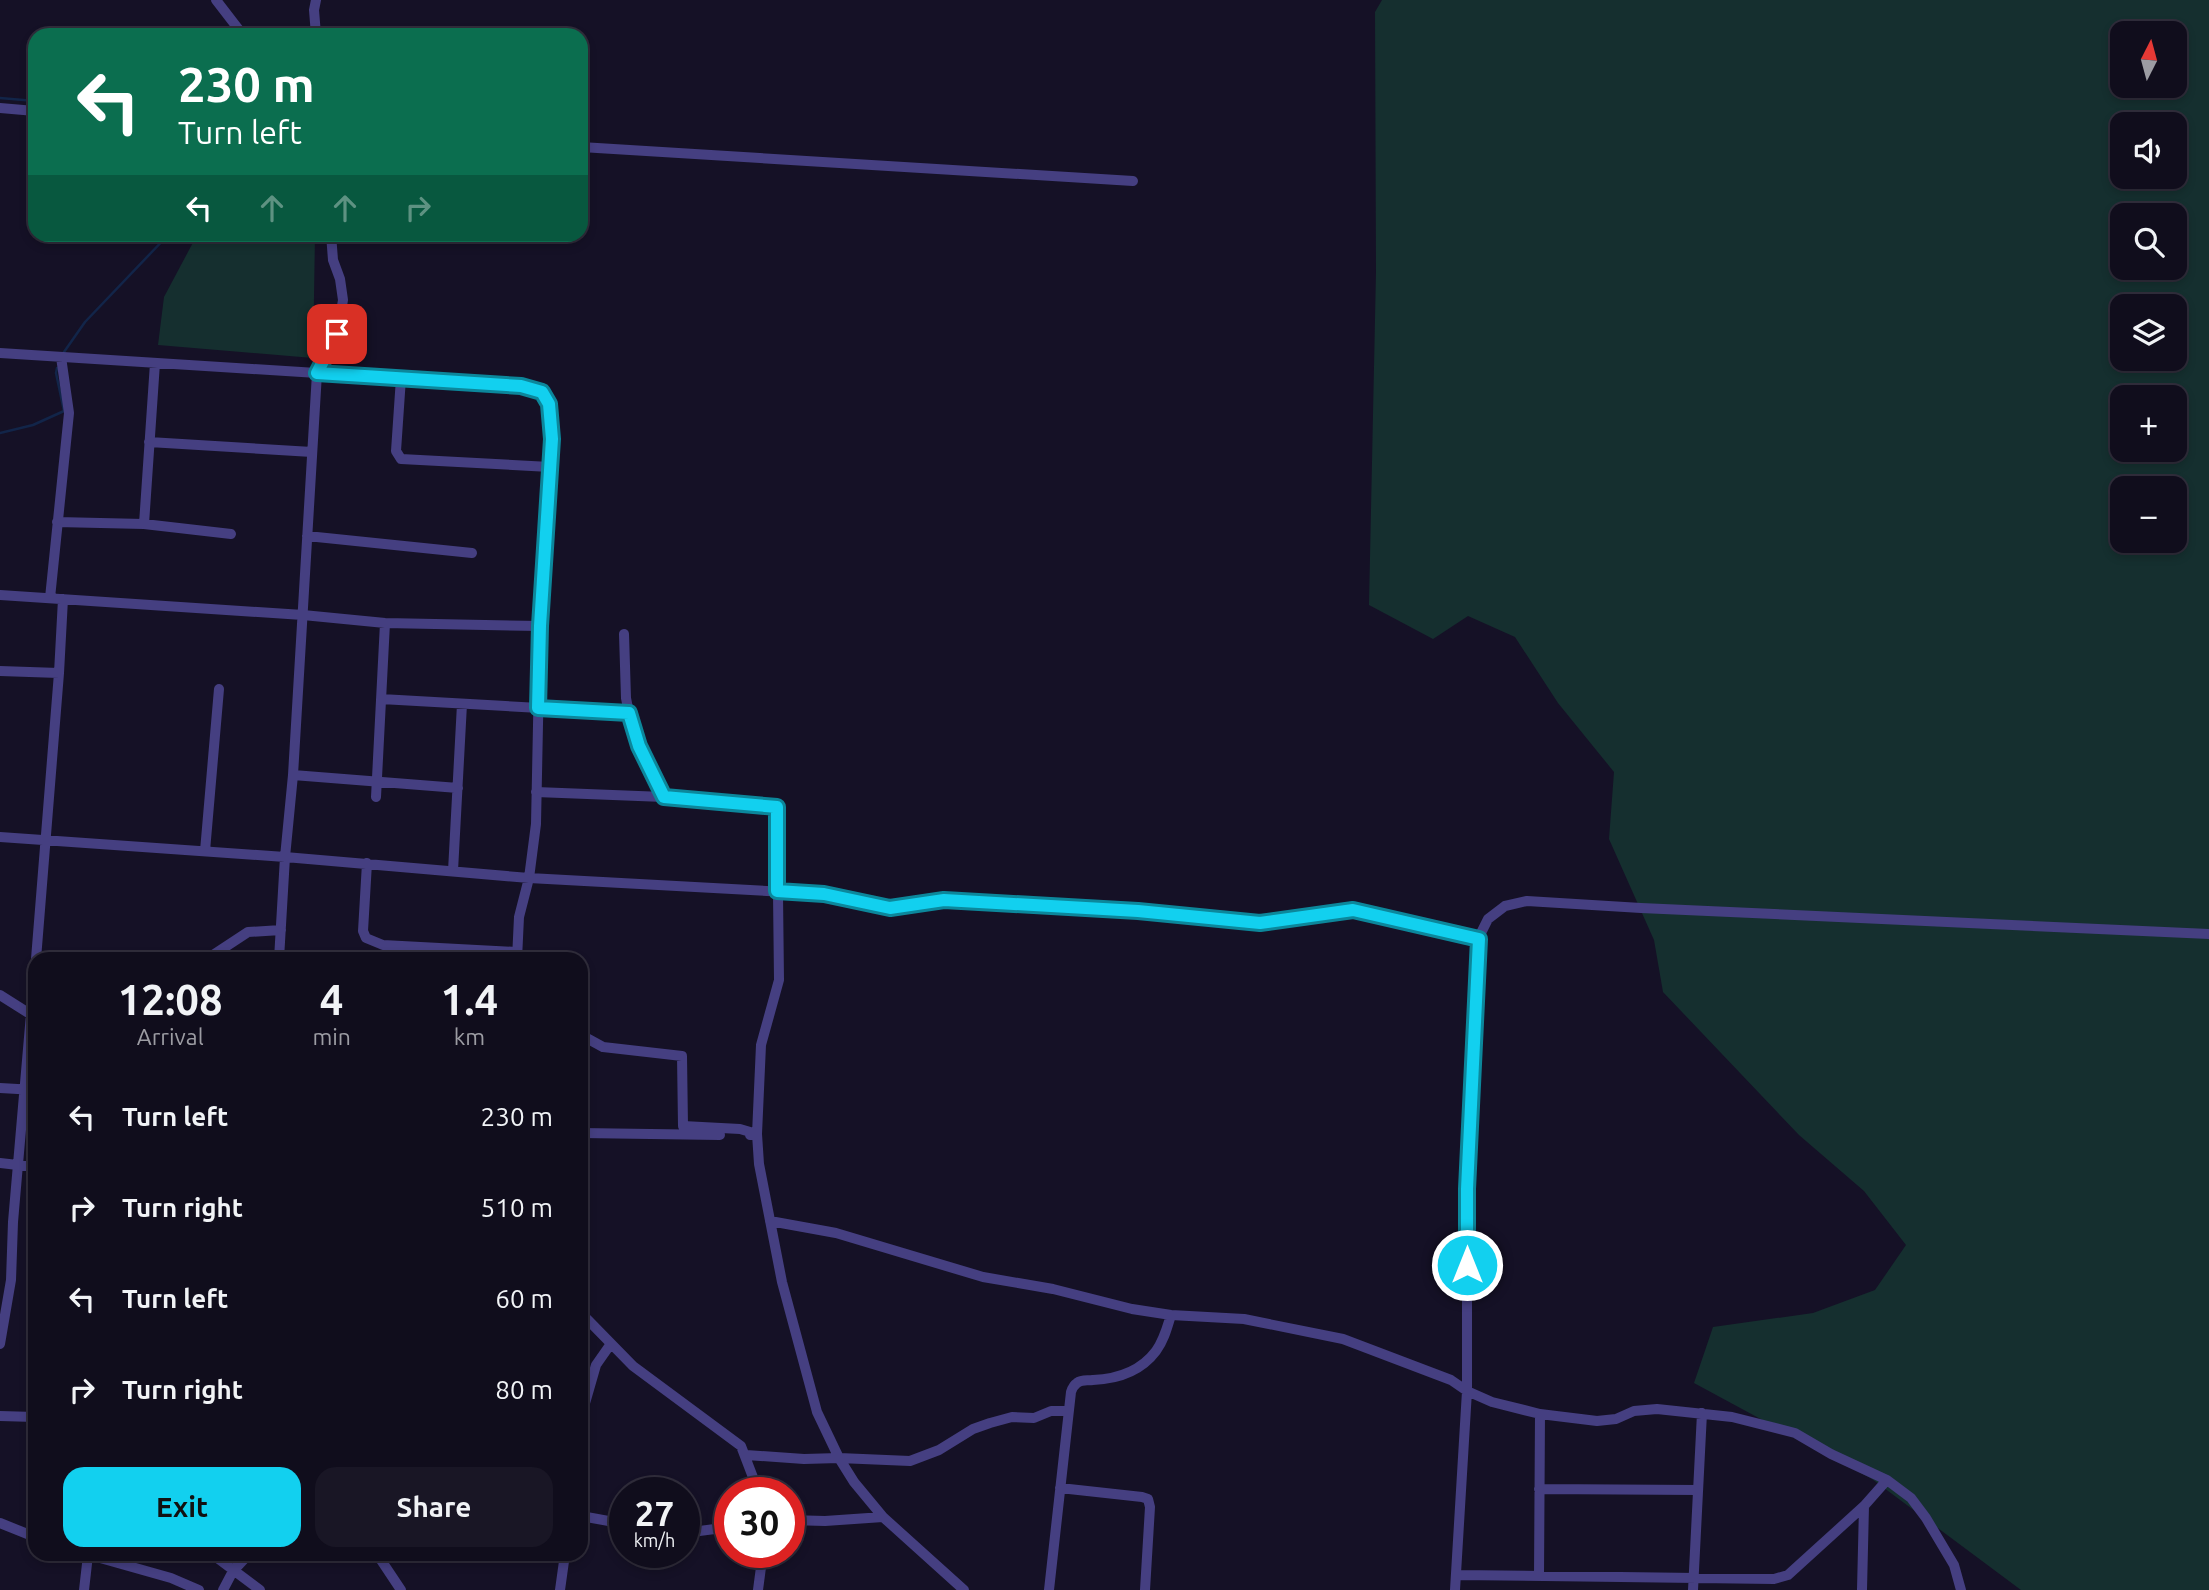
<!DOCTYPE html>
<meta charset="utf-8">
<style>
body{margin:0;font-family:Ubuntu,sans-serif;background:#191625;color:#f1f3f6;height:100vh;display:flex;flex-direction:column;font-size:26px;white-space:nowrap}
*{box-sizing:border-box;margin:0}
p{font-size:23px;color:#9c9ca3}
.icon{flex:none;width:38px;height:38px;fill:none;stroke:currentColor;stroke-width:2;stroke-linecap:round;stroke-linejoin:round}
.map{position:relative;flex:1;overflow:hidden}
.sheet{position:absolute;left:28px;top:952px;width:560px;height:609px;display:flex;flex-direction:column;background:#100d1c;border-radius:21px;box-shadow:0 4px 10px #0003,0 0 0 2px #302d3b}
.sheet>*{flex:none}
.banner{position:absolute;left:28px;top:28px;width:560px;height:214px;border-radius:21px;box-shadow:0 4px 10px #0003,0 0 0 2px #302d3b;background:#0b6e4f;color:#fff;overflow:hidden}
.needle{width:46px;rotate:6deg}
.fabs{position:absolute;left:2110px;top:21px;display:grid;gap:14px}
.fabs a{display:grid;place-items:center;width:77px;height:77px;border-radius:14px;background:#100d1c;box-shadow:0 4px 10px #0003,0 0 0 2px #302d3b;font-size:35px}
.speed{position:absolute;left:609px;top:1477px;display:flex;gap:14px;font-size:35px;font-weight:700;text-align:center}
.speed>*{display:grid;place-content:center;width:91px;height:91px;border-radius:50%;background:#100d1c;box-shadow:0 4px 10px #0003,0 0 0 2px #302d3b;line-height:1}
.speed small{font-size:18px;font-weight:400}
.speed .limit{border:10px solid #d22;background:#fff;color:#111}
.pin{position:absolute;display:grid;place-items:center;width:60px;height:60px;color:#fff;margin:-30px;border-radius:14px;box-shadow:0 4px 10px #0006}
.me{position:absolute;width:77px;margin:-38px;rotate:0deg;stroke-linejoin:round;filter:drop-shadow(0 0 5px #0008)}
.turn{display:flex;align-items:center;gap:24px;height:147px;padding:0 35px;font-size:32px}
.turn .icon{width:91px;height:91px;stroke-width:2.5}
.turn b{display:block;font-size:49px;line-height:60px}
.lanes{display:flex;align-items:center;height:66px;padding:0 35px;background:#0003;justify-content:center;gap:35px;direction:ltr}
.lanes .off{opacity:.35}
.eta{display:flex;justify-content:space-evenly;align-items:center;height:119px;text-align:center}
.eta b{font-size:42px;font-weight:700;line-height:49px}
.action{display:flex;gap:14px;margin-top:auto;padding:14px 35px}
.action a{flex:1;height:80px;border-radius:21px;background:#12d0ef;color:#111;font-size:28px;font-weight:700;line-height:80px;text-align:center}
.action a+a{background:#191625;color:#f1f3f6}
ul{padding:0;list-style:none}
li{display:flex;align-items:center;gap:21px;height:91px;padding:0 35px}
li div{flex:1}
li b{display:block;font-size:26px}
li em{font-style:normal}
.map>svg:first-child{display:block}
</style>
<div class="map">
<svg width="2209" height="1590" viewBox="0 0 2209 1590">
<rect width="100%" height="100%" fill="#151126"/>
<path fill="#152f2f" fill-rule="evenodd" d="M1382,0H2209V1590H2021L1872,1479L1694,1383L1713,1327L1813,1313L1875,1290L1906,1245L1864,1191L1799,1135L1663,992L1654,940L1609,839L1614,772L1558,703L1515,637L1468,616L1433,639L1369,605L1376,272L1375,12ZM2123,33H2175V86H2123ZM2123,124H2175V177H2123ZM2123,215H2175V268H2123ZM2123,306H2175V359H2123ZM2123,397H2175V450H2123ZM2123,488H2175V541H2123Z
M197,235H315L313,358L158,345L164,297Z"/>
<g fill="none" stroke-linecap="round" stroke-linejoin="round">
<path stroke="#122549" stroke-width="2.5" d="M0,98L35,101
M64,352L85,322L169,234
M0,433L33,425L64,411L56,373L57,368"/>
<path stroke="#453f81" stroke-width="10" d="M216,0L243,35
M316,0L314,10L316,35
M0,108L35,111
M581,147L1133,181
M0,353L521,386L542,392L549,404L552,439L540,626L536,824L529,878L519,917L517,959
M401,378L396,451L401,459L550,467
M149,442L312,452
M57,522L144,524L231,534
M144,524L155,363
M307,536L472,553
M0,595L303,615L385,623L540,626
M50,598L69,413L61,357
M0,671L59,673
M381,699L629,713
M293,775L458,788
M536,792L664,797
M376,797L385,623
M0,837L285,857L529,878L824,894L890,908L944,900L1138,911L1260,923L1353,910L1478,939
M205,851L219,689
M367,863L363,931L366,938L383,945L517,952
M453,871L462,704
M36,959L59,673L63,599
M207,959L248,932L281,930
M279,959L285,857L293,775L317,373L337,334L343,300L340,279L333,260L331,234
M0,995L30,1014
M581,1035L603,1047L682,1056L683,1126L740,1129L757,1134L761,1045L779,980L777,808L664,797L632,729L626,698L624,634
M0,1088L35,1090
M581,1133L720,1135
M750,1135L757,1134L759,1164L782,1282L817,1412L839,1458L854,1482L883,1517L964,1590
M0,1163L35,1167
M770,1221L836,1233L983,1277L1053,1289L1132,1309L1171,1315L1244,1319L1343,1339L1451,1380L1467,1391L1492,1402L1540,1414L1597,1421L1616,1419L1634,1411L1657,1409L1732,1417L1795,1433L1831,1454L1887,1480L1911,1498L1926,1518L1954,1565L1961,1590
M581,1317L587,1319L633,1366L741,1446L759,1493
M0,1344L11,1280L13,1222L35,968
M0,1416L35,1417
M581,1417L596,1365L610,1345
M746,1455L804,1459L839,1458L910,1461L939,1450L973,1429L990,1423L1012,1417L1034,1418L1051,1411H1068
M1060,1488L1142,1497L1148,1499L1150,1507L1145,1590
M1539,1489L1698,1490
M581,1516L625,1524
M789,1520L825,1521L883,1517
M0,1523L35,1537
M684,1533L730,1527
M86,1554L171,1578L199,1590
M212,1554L260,1590
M377,1554L401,1590
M1457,1575L1774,1579L1788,1575L1864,1506L1887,1480
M1539,1576L1540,1414
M84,1590L88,1555
M223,1590L233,1571L249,1554
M560,1590L565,1554
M758,1590L763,1552
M1049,1590L1071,1392C1072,1389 1074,1385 1077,1383C1082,1379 1087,1381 1093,1380C1117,1379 1141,1371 1156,1351C1164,1340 1167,1328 1171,1315
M1455,1590L1467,1391V1189L1477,960L1478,939L1488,919L1505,906L1527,901L1641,908L2209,934
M1693,1590L1702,1413
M1862,1590L1864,1506"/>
</g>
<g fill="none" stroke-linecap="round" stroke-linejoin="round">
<g stroke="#0c879b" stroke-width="18">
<path id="route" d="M337,334L317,373L521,386L542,392L549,404L552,439L540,626L538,708L629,713L639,746L664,797L777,807V891L824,894L890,908L944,900L1138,911L1260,923L1353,910L1479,939L1467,1189V1265"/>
</g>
<use href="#route" stroke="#12d0ef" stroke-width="12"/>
</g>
</svg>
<div class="fabs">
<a><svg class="needle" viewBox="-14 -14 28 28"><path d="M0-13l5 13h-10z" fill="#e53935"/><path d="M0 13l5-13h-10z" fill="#9c9ca3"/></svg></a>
<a><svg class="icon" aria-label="sound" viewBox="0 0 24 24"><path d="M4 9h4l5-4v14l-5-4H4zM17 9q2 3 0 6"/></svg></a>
<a><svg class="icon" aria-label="search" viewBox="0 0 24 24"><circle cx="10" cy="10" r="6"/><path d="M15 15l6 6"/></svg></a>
<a><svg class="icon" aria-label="layers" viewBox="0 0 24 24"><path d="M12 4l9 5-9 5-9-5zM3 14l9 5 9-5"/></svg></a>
<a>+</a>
<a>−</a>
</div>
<div class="speed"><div>27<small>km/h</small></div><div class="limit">30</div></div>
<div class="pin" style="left:337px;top:334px;background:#d93025"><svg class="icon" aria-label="arrive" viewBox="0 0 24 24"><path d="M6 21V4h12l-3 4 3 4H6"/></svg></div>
<svg class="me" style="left:1467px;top:1265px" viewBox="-20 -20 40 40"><circle r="17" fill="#12d0ef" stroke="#fff" stroke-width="3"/><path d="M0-11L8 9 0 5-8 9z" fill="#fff"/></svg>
<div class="banner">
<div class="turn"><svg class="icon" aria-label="left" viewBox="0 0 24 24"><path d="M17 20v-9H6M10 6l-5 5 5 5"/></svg><div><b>230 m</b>Turn left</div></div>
<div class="lanes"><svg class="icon" aria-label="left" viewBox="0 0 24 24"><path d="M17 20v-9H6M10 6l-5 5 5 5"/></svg><svg class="icon off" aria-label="ahead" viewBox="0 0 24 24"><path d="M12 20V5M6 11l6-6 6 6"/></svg><svg class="icon off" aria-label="ahead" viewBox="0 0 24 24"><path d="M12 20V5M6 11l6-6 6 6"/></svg><svg class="icon off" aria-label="right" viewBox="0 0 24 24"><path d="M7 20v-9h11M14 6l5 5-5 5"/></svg></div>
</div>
<section class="sheet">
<div class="eta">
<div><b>12:08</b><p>Arrival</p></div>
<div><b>4</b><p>min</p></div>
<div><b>1.4</b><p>km</p></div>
</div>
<ul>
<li><svg class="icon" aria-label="left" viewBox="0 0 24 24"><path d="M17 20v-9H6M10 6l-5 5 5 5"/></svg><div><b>Turn left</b></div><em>230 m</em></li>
<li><svg class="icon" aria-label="right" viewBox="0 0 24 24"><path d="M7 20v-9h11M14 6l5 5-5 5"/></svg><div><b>Turn right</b></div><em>510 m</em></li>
<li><svg class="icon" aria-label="left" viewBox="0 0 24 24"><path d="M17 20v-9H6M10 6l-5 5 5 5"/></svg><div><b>Turn left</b></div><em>60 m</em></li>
<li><svg class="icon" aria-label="right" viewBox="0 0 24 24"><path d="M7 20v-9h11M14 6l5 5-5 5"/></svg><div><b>Turn right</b></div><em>80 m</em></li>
</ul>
<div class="action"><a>Exit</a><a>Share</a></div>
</section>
</div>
